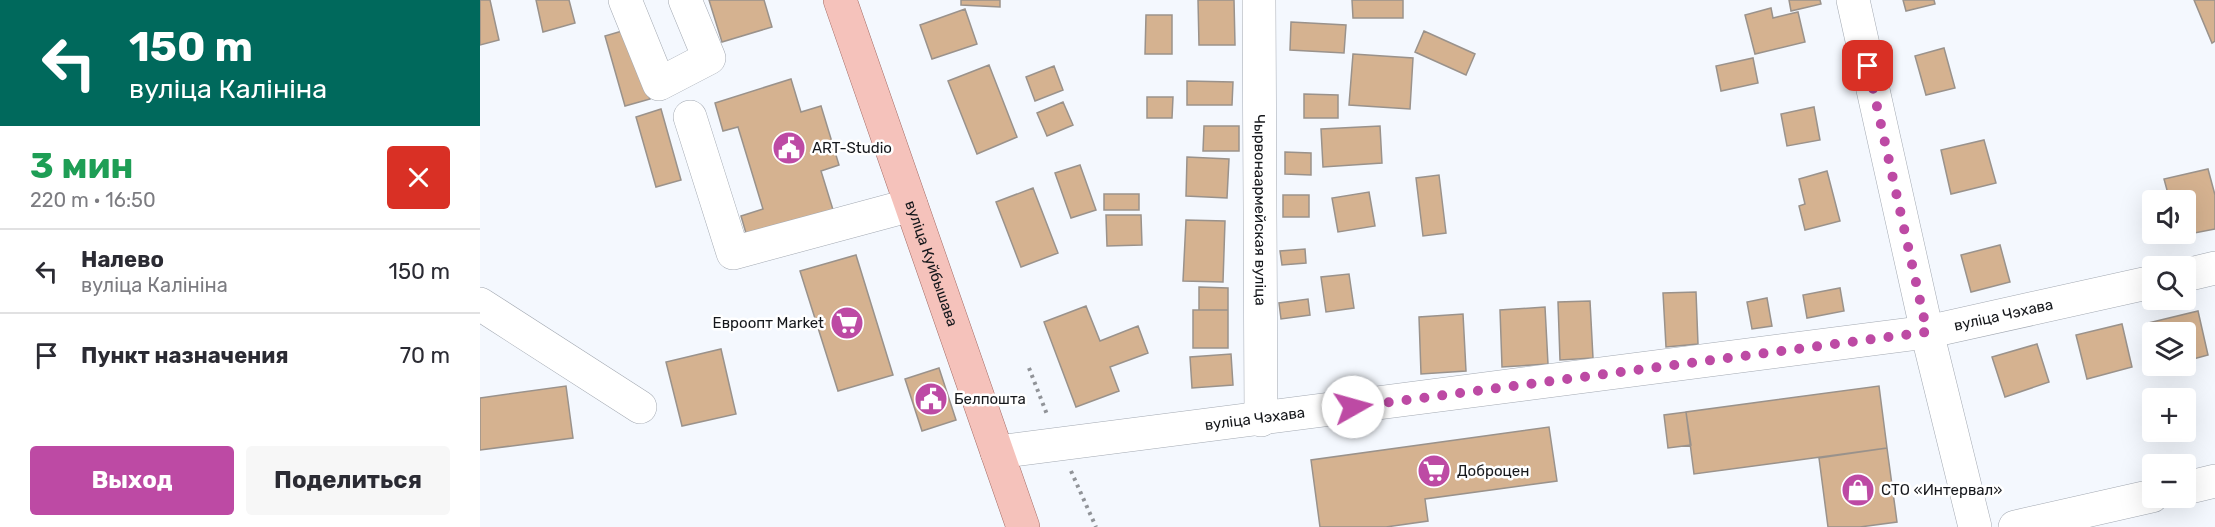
<!DOCTYPE html>
<html lang="ru">
<meta charset="utf-8">
<style>
body{margin:0;font-family:Rubik,sans-serif;background:#f7f7f7;color:#2b2b33;height:100vh;display:flex;flex-direction:column;font-size:22px;white-space:nowrap}
*{box-sizing:border-box;margin:0}
p{font-size:20px;color:#7c7c81}
.icon{flex:none;width:33px;height:33px;fill:none;stroke:currentColor;stroke-width:2;stroke-linecap:round;stroke-linejoin:round}
.map{position:relative;flex:1;overflow:hidden}
.side{display:flex;flex-direction:column;background:#fff;width:480px}
.side>*{flex:none}
.guide{background:#00695c;color:#fff;overflow:hidden}
.tools{position:absolute;left:1662px;top:190px;display:grid;gap:12px}
.tools a{display:grid;place-items:center;width:54px;height:54px;border-radius:6px;background:#fff;box-shadow:0 6px 24px #0002;font-size:30px}
.pin{position:absolute;display:grid;place-items:center;width:51px;height:51px;color:#fff;margin:-26px;border-radius:12px;box-shadow:0 3px 9px #0006}
.me{position:absolute;width:66px;margin:-33px;rotate:83deg;stroke-linejoin:round;filter:drop-shadow(0 0 4px #0008)}
.turn{display:flex;align-items:center;gap:21px;height:126px;padding:0 30px;font-size:27px}
.turn .icon{width:78px;height:78px;stroke-width:2.5}
.turn b{display:block;font-size:42px;line-height:51px}
.round{display:grid;place-items:center;flex:none;width:63px;height:63px;border-radius:6px;background:#f7f7f7}
.head{display:flex;align-items:center;justify-content:space-between;height:102px;padding:0 30px}
h1{font-size:36px;font-weight:700;line-height:45px;color:#1e9e55}
.action{display:flex;gap:12px;margin-top:auto;padding:12px 30px}
.action a{flex:1;height:69px;border-radius:6px;background:#bd4aa4;color:#fff;font-size:24px;font-weight:700;line-height:69px;text-align:center}
.action a+a{background:#f7f7f7;color:#2b2b33}
ul{padding:0;list-style:none}
li{display:flex;align-items:center;gap:18px;height:84px;padding:0 30px;border-top:2px solid #e1e1e2}
li div{flex:1}
li b{display:block;font-size:22px}
li em{font-style:normal}
main{display:flex;flex:1;min-height:0}
.map>svg:first-child{display:block}
</style>
<main>
<section class="side">
<div class="guide">
<div class="turn"><svg class="icon" aria-label="left" viewBox="0 0 24 24"><path d="M17 20v-9H6M10 6l-5 5 5 5"/></svg><div><b>150 m</b>вуліца Калініна</div></div>
</div>
<div class="head"><div><h1>3 мин</h1><p>220 m · 16:50</p></div><a class="round" style="background:#d93025;color:#fff"><svg class="icon" aria-label="close" viewBox="0 0 24 24"><path d="M6 6l12 12M18 6L6 18"/></svg></a></div>
<ul>
<li><svg class="icon" aria-label="left" viewBox="0 0 24 24"><path d="M17 20v-9H6M10 6l-5 5 5 5"/></svg><div><b>Налево</b><p>вуліца Калініна</p></div><em>150 m</em></li>
<li><svg class="icon" aria-label="arrive" viewBox="0 0 24 24"><path d="M6 21V4h12l-3 4 3 4H6"/></svg><div><b>Пункт назначения</b></div><em>70 m</em></li>
</ul>
<div class="action"><a>Выход</a><a>Поделиться</a></div>
</section>
<div class="map">
<svg width="1735" height="527" viewBox="0 0 1735 527">
<rect width="100%" height="100%" fill="#f4f8fe"/>
<path fill="#d5b290" stroke="#9a928b" stroke-width="1.5" d="M0,0H10L19,40L0,45Z
M56,0H89L95,23L63,32Z
M229,0H284L292,27L242,42Z
M481,0H520V7L481,5Z
M718,0H754L755,45H719Z
M872,0H923V18H873Z
M1309,0H1340L1341,4L1311,11Z
M1423,0H1454L1455,4L1426,11Z
M1714,0H1735V41L1732,43Z
M1291,8L1293,18L1318,12L1325,42L1275,54L1265,15Z
M485,9L497,44L452,59L440,25Z
M666,15H692V54H665Z
M811,22L866,25L864,53L810,50Z
M149,29L170,99L145,106L125,36Z
M944,31L995,54L986,75L935,52Z
M1464,48L1475,88L1446,95L1435,56Z
M873,54L933,58L930,109L869,105Z
M1273,58L1278,83L1241,91L1236,66Z
M509,65L537,137L497,154L468,81Z
M574,66L583,90L555,101L546,77Z
M311,79L321,112L341,106L359,165L341,171L354,213L268,240L261,216L283,209L258,127L243,131L235,103Z
M707,81L753,82L752,105H707Z
M824,94L858,95V118H824Z
M667,97H693L692,118H667Z
M583,102L593,125L567,136L557,113Z
M1334,107L1340,140L1307,146L1301,114Z
M181,109L201,180L176,187L156,117Z
M724,126H759V151H723Z
M900,126L902,163L843,167L841,129Z
M1504,140L1516,183L1471,194L1461,150Z
M805,152L831,153V175L805,174Z
M707,157L749,159L747,198L706,196Z
M600,165L616,210L591,218L575,173Z
M1728,169L1735,195V229L1699,236L1698,234H1706V201H1690L1684,179Z
M1347,171L1360,221L1325,230L1319,206L1325,204L1319,179Z
M959,175L966,233L943,236L936,178Z
M553,188L578,253L541,267L516,202Z
M889,192L895,226L858,232L852,198Z
M624,194H659V210H624Z
M803,195H829V217H803Z
M626,215H661L662,245L627,246Z
M706,220L745,221L743,282L703,281Z
M1520,245L1530,282L1491,292L1481,255Z
M825,249L826,263L802,265L800,251Z
M376,255L413,375L358,391L320,271Z
M869,274L874,308L846,312L841,277Z
M719,287L748,288V310H719Z
M1360,288L1364,311L1327,318L1323,295Z
M1216,292L1218,344L1186,347L1183,293Z
M1287,298L1292,326L1272,329L1267,302Z
M828,299L830,315L801,319L799,303Z
M1110,301L1113,358L1080,360L1078,302Z
M606,306L620,341L658,326L668,353L630,367L639,391L596,407L564,322Z
M1065,307L1068,364L1022,367L1020,310Z
M713,310H748V348H713Z
M1718,311L1728,355L1706,361V333H1672V341L1668,323Z
M983,314L986,371L941,374L939,317Z
M1642,324L1652,367L1607,379L1596,335Z
M1557,344L1569,382L1525,397L1512,357Z
M241,349L256,414L202,426L186,362Z
M751,354L753,385L712,388L710,357Z
M459,368L476,420L442,431L425,379Z
M86,386L93,438L0,450V398Z
M1399,386L1407,448L1214,474L1206,412Z
M1206,412L1211,445L1188,448L1184,415Z
M1069,427L1077,481L945,499L948,521L906,527H840L831,460Z
M1407,448L1417,522L1380,527H1348L1339,458Z"/>
<g fill="none" stroke-linecap="round" stroke-linejoin="round">
<g stroke="#a3a9b2" stroke-width="34">
<g id="minor">
<path d="M145,0L179,84L229,58L205,0"/>
<path id="s1" d="M779,0L781,420"/>
<path d="M1373,0L1447,332L1495,527"/>
<path d="M210,117L253,253L431,205"/>
<path d="M1706,275L1735,268"/>
<path d="M0,304L160,407"/>
<path id="s2" d="M517,452L1447,332L1672,282"/>
<path d="M1706,488L1735,481"/>
<path d="M1535,527L1672,496"/>
</g>
</g>
<g stroke="#a36c66" stroke-width="34">
<g id="major">
<path id="s3" d="M360,0L543,527"/>
</g>
</g>
<path stroke="#909398" stroke-width="4" stroke-dasharray="3 4.5" stroke-linecap="butt" d="M549,368L568,417
M591,471L616,527"/>
<use href="#minor" stroke="#fff" stroke-width="33"/>
<use href="#major" stroke="#f5c2bb" stroke-width="33"/>
</g>
<g fill="none" stroke-linecap="round" stroke-linejoin="round">
<path stroke="#bd4aa4" stroke-width="10" stroke-dasharray="0 18" d="M873,407L1447,332L1388,66"/>
</g>
<defs>
<g id="civic-disc" transform="scale(1.725)"><circle r="9.5" fill="#bd4aa4" stroke="#fff"/><path d="M-.6-6.5H3V-4.5H.6V-3L4-1V1h2V6H-6V1h2V-1L-.6-3ZM-1.2 2.5V6h2.4V2.5Z" fill="#fff"/></g>
<g id="supermarket-disc" transform="scale(1.725)"><circle r="9.5" fill="#bd4aa4" stroke="#fff"/><path d="M-6-5.5h2.5l.6 2H6L4.5 2H-2.5L-4.4-4H-6ZM-1.5 3.2a1.3 1.3 0 1 0 .1 0ZM3 3.2a1.3 1.3 0 1 0 .1 0Z" fill="#fff"/></g>
<g id="shop-disc" transform="scale(1.725)"><circle r="9.5" fill="#bd4aa4" stroke="#fff"/><path d="M-5-2.5h2.3a2.7 3.5 0 0 1 5.4 0H5L5.5 6h-11ZM-1.5-2.5h3a1.5 2.3 0 0 0-3 0Z" fill="#fff"/></g>
</defs>
<g fill-rule="evenodd">
<use href="#civic-disc" x="309" y="148"/>
<use href="#supermarket-disc" x="367" y="323"/>
<use href="#civic-disc" x="451" y="399"/>
<use href="#supermarket-disc" x="954" y="471"/>
<use href="#shop-disc" x="1378" y="490"/>
</g>
<g text-anchor="middle" dominant-baseline="central" stroke-width="5" stroke-linejoin="round" paint-order="stroke">
<g font-size="15" fill="#16181c" stroke="#fff" text-anchor="start">
<text x="332" y="148">ART-Studio</text>
<text x="344" y="323" text-anchor="end">Евроопт Market</text>
<text x="474" y="399">Белпошта</text>
<text x="977" y="471">Доброцен</text>
<text x="1401" y="490">СТО «Интервал»</text>
</g>
<g font-size="15" fill="#16181c" stroke="#fff">
<text stroke="none"><textPath href="#s1" startOffset="210">Чырвонаармейская вуліца</textPath></text>
<text stroke="none"><textPath href="#s3" startOffset="279">вуліца Куйбышава</textPath></text>
<text stroke="none"><textPath href="#s2" startOffset="1016">вуліца Чэхава</textPath></text>
<text stroke="none"><textPath href="#s2" startOffset="260">вуліца Чэхава</textPath></text>
</g>
</g>
</svg>
<div class="tools">
<a><svg class="icon" aria-label="sound" viewBox="0 0 24 24"><path d="M4 9h4l5-4v14l-5-4H4zM17 9q2 3 0 6"/></svg></a>
<a><svg class="icon" aria-label="search" viewBox="0 0 24 24"><circle cx="10" cy="10" r="6"/><path d="M15 15l6 6"/></svg></a>
<a><svg class="icon" aria-label="layers" viewBox="0 0 24 24"><path d="M12 4l9 5-9 5-9-5zM3 14l9 5 9-5"/></svg></a>
<a>+</a>
<a>−</a>
</div>
<div class="pin" style="left:1388px;top:66px;background:#d93025"><svg class="icon" aria-label="arrive" viewBox="0 0 24 24"><path d="M6 21V4h12l-3 4 3 4H6"/></svg></div>
<svg class="me" style="left:873px;top:407px" viewBox="-20 -20 40 40"><circle r="19" fill="#fff"/><path d="M0-13L10 11 0 6-10 11z" fill="#bd4aa4"/></svg>
</div>
</main>
